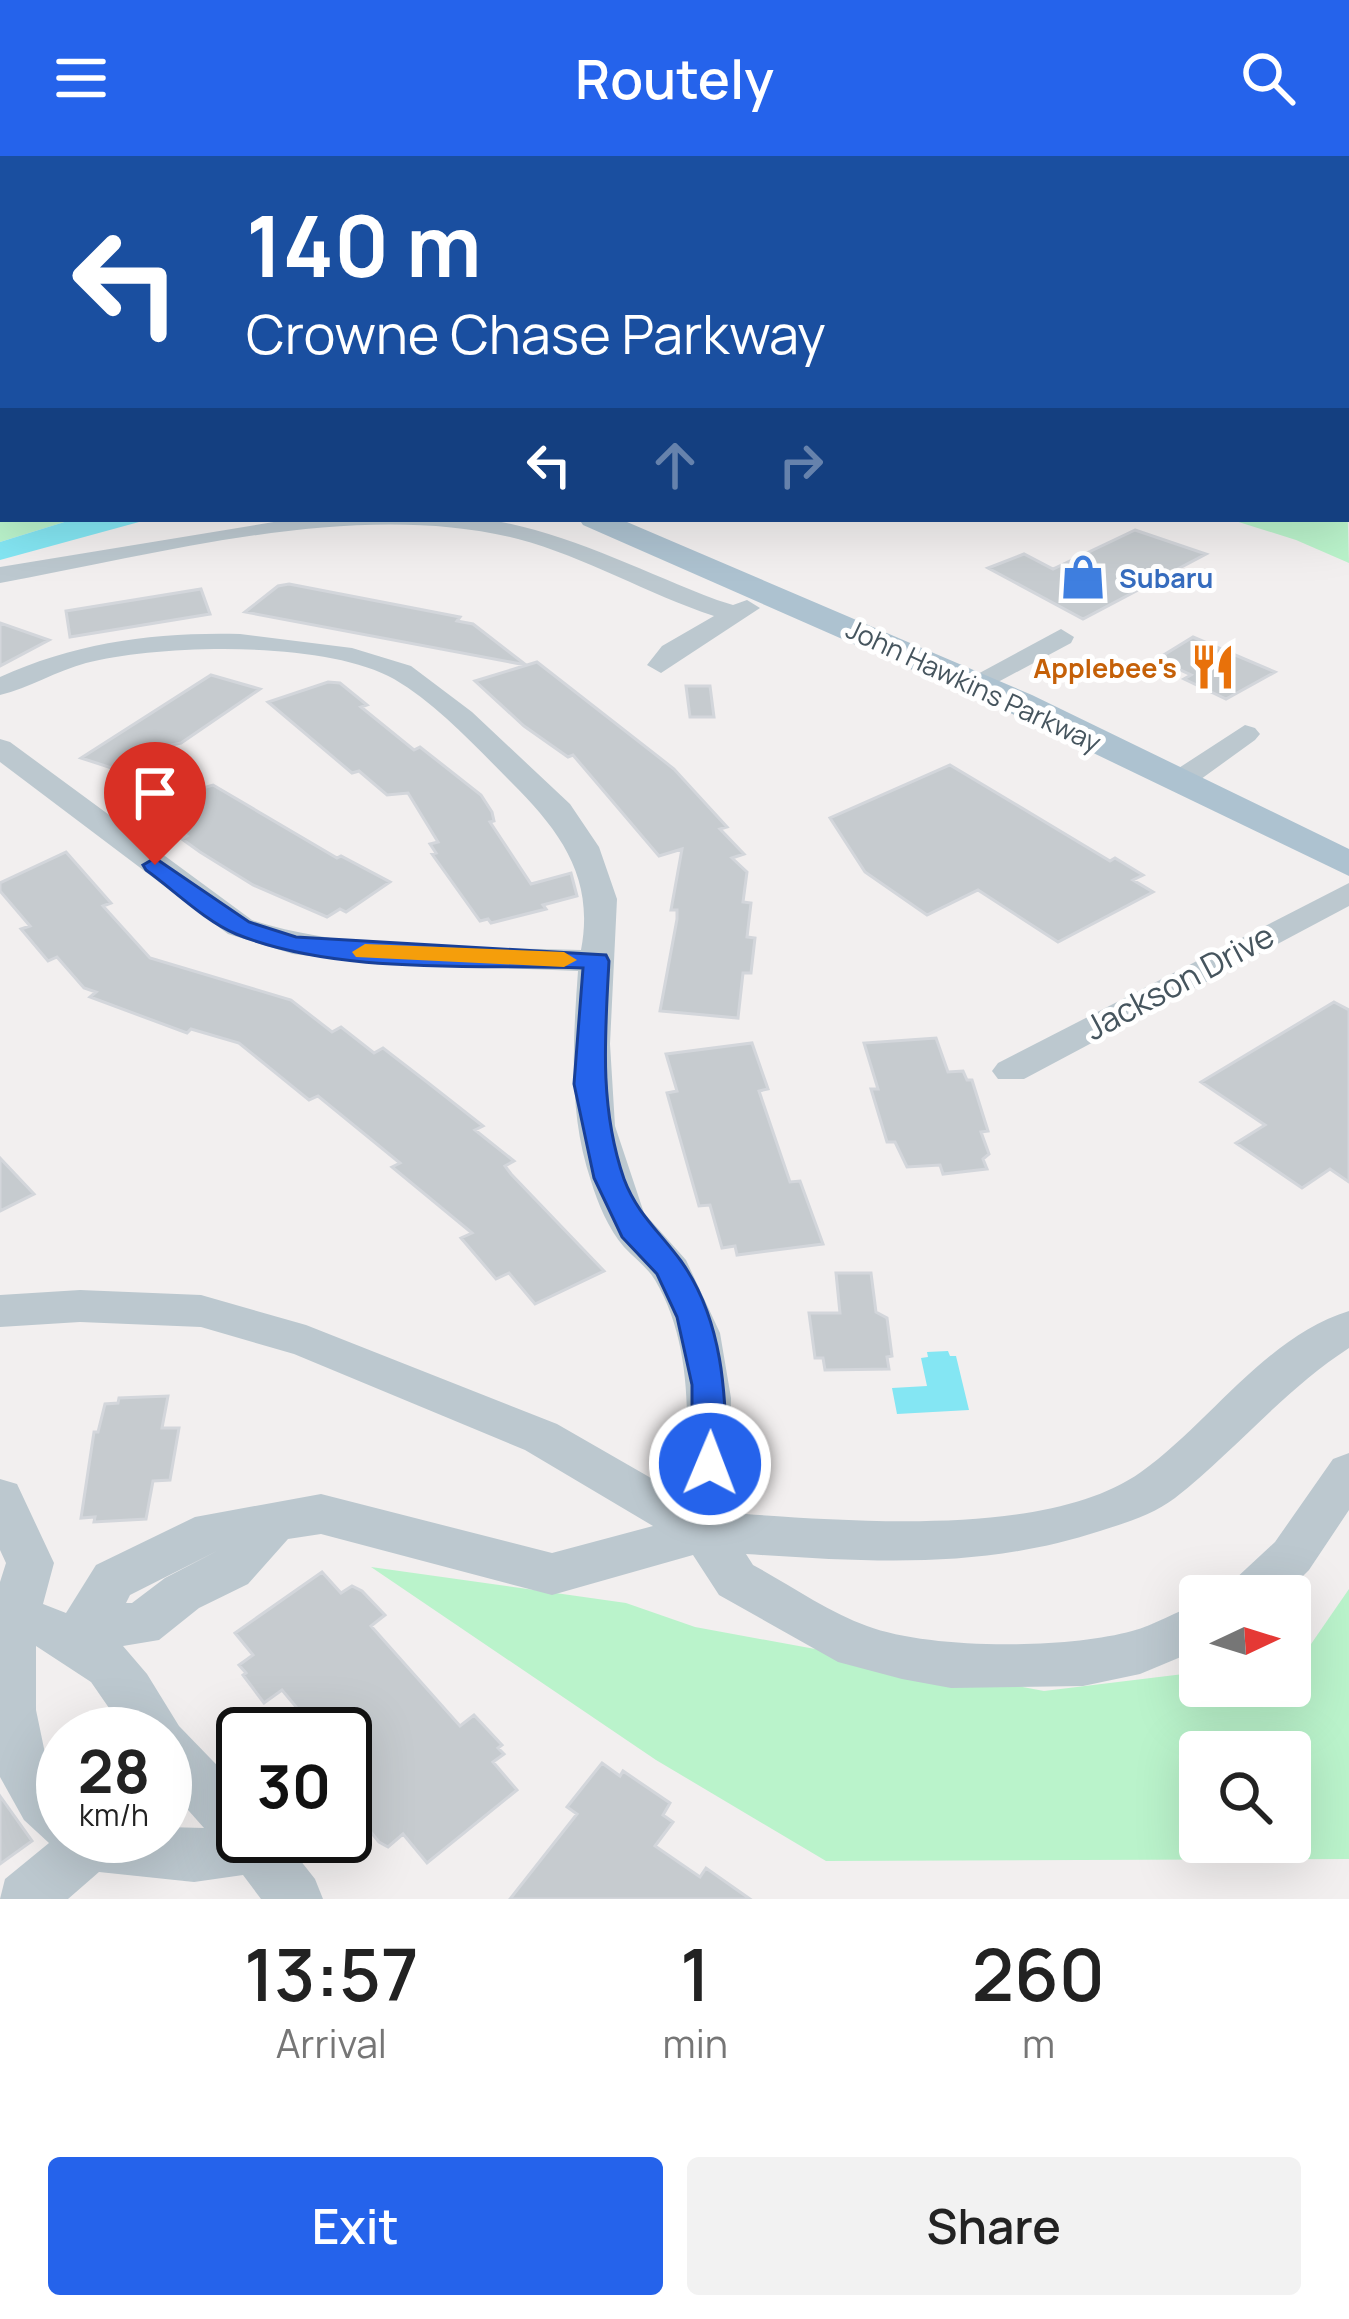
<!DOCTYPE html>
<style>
body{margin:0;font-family:Manrope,sans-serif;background:#f2f2f2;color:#222;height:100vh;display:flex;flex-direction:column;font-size:45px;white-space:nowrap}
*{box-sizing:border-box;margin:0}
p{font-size:39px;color:#767676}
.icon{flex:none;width:66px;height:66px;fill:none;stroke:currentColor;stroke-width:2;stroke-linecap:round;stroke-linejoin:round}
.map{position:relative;height:1743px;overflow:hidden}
.side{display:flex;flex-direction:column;background:#fff;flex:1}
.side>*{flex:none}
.top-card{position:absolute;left:0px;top:0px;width:1350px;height:366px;box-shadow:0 12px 48px #0002;background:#1a4fa0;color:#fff;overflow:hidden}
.needle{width:78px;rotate:86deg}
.fabs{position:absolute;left:1179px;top:1419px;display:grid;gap:24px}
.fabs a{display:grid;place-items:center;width:132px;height:132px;border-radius:12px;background:#fff;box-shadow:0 12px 48px #0002;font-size:60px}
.speed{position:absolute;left:36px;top:1551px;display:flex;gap:24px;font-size:60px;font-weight:700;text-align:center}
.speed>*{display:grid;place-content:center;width:156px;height:156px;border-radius:50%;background:#fff;box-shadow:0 12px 48px #0002;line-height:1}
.speed small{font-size:30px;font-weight:400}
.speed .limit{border:6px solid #111;border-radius:18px;background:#fff;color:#111}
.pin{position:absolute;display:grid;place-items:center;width:102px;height:102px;color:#fff;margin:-123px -51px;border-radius:50% 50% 50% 0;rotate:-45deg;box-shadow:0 0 12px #0007}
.pin .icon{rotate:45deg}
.me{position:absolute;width:132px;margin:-66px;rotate:1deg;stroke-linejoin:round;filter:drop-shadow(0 0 9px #0008)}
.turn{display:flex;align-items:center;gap:42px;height:252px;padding:0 48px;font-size:54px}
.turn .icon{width:156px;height:156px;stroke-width:2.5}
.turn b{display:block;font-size:84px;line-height:102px}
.lanes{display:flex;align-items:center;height:114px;padding:0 48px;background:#0003;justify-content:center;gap:60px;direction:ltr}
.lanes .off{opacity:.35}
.eta{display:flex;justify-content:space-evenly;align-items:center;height:204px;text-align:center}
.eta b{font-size:72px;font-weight:600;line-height:84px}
.action{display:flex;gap:24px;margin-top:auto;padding:24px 48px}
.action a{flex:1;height:138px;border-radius:12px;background:#2563eb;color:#fff;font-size:48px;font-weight:600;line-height:138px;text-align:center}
.action a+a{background:#f2f2f2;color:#222}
header{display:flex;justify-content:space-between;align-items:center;height:156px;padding:0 48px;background:#2563eb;color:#fff;font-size:54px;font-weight:600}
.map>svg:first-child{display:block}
</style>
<header><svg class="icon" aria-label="menu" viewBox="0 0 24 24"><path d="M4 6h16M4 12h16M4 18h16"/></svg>Routely<svg class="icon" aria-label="search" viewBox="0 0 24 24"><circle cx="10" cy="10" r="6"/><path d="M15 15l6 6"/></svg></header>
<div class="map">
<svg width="1349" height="1743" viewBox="0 0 1349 1743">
<rect width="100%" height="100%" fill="#f2efef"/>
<path fill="#baf3cb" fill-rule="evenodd" d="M0,162L3,363H74L0,386Z
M1347,338L1349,407L1296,384L1229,363H1347Z
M371,1411L626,1447L695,1471L1044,1535L1200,1516V1530H1290V1506L1300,1504L1349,1433V1703L826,1705L656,1604ZM1200,1596H1290V1686H1200Z"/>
<path fill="#84e6f3" d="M74,363H150L0,404V386Z
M948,1195L950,1200H956L969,1254L897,1258L892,1232L927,1230L921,1202L928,1201L927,1196Z"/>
<path fill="#c6cbcf" stroke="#d3d6db" stroke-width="3" d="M1135,374L1206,398L1083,463L988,412L1024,398L1053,413Z
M289,428L460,461L457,465L473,468L526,509L245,456L278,430Z
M201,433L210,458L70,481L66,455Z
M0,467L49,484L0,510Z
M1193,481L1214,490L1275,516L1226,543L1184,523L1191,519L1157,503Z
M537,506L674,613L727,671L720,673L744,698L732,702L747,716L743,746L751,747L747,781L755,782L751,817H743L738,862L660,855L677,763V754H671L682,693L659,700L573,599L568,601L524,570L475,525Z
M211,519L260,533L181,587L162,591L124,616L81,602Z
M328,526L340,527L367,549L361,551L414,594L420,591L481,639L492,656L494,665L490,666L531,728L571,717L577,740L543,749L546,753L491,767L488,763L480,765L432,698L436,697L430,688L438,686L408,637L387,639L359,615L352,617L268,546Z
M686,530H710L714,561H690Z
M950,609L1110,705L1115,702L1143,719L1133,724L1153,736L1058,786L978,734L927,759L865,716L830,662Z
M213,629L337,702L341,700L390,726L346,756L340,753L327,761L253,729L200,696L182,683L187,680L154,658L189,636Z
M66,696L111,747L103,750L150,802L291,844L332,876L341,871L374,897L383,892L427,926L483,970L475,974L514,1005L505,1010L511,1018L604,1115L535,1148L509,1117L496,1123L461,1082L472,1077L392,1011L400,1007L318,940L309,944L239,887L191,873L187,877L90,841L96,836L84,832L57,801L48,805L21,773L30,770L0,735V727Z
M1334,846L1349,854V1026L1330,1013L1302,1032L1236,987L1265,969L1201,926Z
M936,882L948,916L963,915L967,924H972L988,975L981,976L989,998L983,1003L987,1013L943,1018L940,1009L907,1011L895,986H887L871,933H878L864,887Z
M752,887L768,933L759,935L790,1026L800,1025L823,1088L737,1099L735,1090L722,1092L710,1049L699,1050L667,937L677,935L666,898Z
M0,1002L34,1038L0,1055Z
M836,1117H871L876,1156L887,1162L892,1200L887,1201L889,1213L825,1214L823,1202H815L809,1157H840Z
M168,1240L162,1272H179L170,1324L153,1325L146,1363L94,1366L95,1361L81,1362L94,1276H98L105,1248L118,1247L119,1242Z
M322,1416L341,1437L352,1430L362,1435L385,1459L371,1470L460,1570L474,1559L502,1589L498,1592L504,1598L493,1606L517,1634L427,1707L403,1678L388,1691L379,1686L352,1653L370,1639L345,1609V1555L317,1576L282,1534L264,1547L243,1519L246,1517L239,1509L253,1499L235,1477Z
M602,1607L620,1620L623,1615L670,1647L663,1659L673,1666L655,1690L700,1721L706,1712L750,1743H510L577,1658L567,1651Z
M0,1640L32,1685L0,1708Z"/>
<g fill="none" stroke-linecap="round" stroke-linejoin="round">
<path fill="#bcc8cf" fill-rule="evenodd" d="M809,0H840L842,3H811Z
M0,7H3V17H0Z
M0,74L3,75V86H0Z
M1347,111H1349V123H1347Z
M292,363H485C568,376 640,415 717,444L733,449L747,444L760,452L661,517L647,509L662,490L714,460C647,438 586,401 518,383C356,342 161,398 0,427V411Z
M1061,473L1074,481L1071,487L985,533H965L961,527Z
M240,478L352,492L411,510L472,556L570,648L599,691L617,743L610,888L615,970L644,1057L686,1104L720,1177L731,1242L729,1357C841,1364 1046,1384 1141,1316C1210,1267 1265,1181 1349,1155V1192C1284,1234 1236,1294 1175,1342C1154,1358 1126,1367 1100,1375C980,1414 870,1406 746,1398L753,1409C790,1429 828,1456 867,1470C931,1494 1067,1493 1132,1475C1155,1469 1177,1455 1200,1447V1493L1140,1518L1083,1530L951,1532L902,1523L838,1506L719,1439L693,1399L552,1439L321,1378L288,1383L248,1428L199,1452L159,1484L123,1490L147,1518L179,1570L243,1636V1680H281L315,1723L323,1743H261L243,1719L194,1726L99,1716L68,1743H0L5,1723L49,1687L24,1664L0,1621V1426L6,1407L0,1394V1323L17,1328L54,1407L43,1448L66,1457L96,1409L195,1361L321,1338L552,1397L653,1370L525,1294L294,1198L201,1171L80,1166L0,1171V1139L80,1134L201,1139L306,1169L557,1268L684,1341C689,1269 693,1188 655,1124C647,1111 634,1102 624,1091C608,1072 598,1048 591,1025C568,957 573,885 578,815L374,807L293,798L228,778L0,606V583L10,586L252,764C356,797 472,790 581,794C595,721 560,675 511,626C475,590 438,549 394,523C326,484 161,488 86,507C56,515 29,532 0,539V521C77,486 156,476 240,478ZM217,1395L165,1422L132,1447H126L130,1439ZM36,1490L91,1526L127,1578H165V1628L204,1672L165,1671V1680H63V1629L46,1602L36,1554Z
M1245,569L1255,572L1260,578L1255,584L1190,631H1168L1164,625L1168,619Z
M1349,727V750L1024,923H998L992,915L998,907Z
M1349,1297V1354L1309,1414L1283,1440H1225L1233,1425L1275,1386L1333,1303Z"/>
<path fill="#adc2d0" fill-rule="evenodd" d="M0,120L3,121V135L0,134Z
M579,363H620L1032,539L1349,693V720L1006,555L583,369Z"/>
</g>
<path fill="#2563eb" stroke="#184099" stroke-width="3" d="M155,702L249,766L296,781L606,799L609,805C605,879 599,951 624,1023C637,1058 660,1076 681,1105C723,1164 726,1238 727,1308L722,1318L710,1322L697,1318L692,1308V1229L677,1161L657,1118L622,1081L594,1022L574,928L583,812C474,808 337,819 236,778C205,765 174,734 146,714L143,709Z"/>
<path fill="#f59e0b" d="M365,788L564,796L577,804L564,811L356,801L352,796Z"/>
<defs>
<g id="shop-bare" transform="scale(3.6)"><path d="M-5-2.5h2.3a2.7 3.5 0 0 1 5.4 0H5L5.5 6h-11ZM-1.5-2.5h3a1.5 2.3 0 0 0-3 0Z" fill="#3f7fe0" stroke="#fff" stroke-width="2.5" paint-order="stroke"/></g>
<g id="restaurant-bare" transform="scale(3.6)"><path d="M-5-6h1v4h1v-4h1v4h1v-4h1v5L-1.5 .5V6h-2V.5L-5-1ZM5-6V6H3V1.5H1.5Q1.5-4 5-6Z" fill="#e8710a" stroke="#fff" stroke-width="2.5" paint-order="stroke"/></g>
</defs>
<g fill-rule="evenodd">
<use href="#shop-bare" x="1083" y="421"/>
<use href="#restaurant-bare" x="1213" y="511"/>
</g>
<g text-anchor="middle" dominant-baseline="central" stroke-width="10" stroke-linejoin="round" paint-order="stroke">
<g font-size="27" font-weight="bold" fill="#366cbe" stroke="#fff" text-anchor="start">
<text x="1119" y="421">Subaru</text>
</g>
<g font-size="27" font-weight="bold" fill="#c56008" stroke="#fff" text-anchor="end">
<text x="1177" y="511">Applebee's</text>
</g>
<g font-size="27" fill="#46555e" stroke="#fff">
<text transform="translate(974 529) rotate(25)">John Hawkins Parkway</text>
</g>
<g font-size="33" fill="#46555e" stroke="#fff">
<text transform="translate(1179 825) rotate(-28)">Jackson Drive</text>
</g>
</g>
</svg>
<div class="fabs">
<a><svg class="needle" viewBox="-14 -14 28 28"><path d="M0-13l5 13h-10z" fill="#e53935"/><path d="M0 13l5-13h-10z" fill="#767676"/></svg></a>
<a><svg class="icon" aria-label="search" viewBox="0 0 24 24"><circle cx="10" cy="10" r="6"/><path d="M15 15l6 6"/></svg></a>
</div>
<div class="speed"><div>28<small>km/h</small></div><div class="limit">30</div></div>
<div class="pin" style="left:155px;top:709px;background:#d93025"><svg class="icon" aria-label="arrive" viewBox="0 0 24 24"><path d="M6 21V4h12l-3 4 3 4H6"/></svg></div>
<svg class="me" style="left:710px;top:1308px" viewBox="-20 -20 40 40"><circle r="17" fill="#2563eb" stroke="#fff" stroke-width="3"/><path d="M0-11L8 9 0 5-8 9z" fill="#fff"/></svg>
<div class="top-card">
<div class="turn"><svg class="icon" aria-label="left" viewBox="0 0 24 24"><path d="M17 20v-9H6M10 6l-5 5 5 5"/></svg><div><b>140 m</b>Crowne Chase Parkway</div></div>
<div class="lanes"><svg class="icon" aria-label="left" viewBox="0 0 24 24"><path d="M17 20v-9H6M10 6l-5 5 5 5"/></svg><svg class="icon off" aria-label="ahead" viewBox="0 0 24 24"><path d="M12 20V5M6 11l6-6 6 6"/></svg><svg class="icon off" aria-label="right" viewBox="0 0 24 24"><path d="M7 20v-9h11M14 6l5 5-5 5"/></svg></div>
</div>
</div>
<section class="side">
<div class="eta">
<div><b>13:57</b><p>Arrival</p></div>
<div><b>1</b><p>min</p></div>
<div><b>260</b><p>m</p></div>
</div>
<div class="action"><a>Exit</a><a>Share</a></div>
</section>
